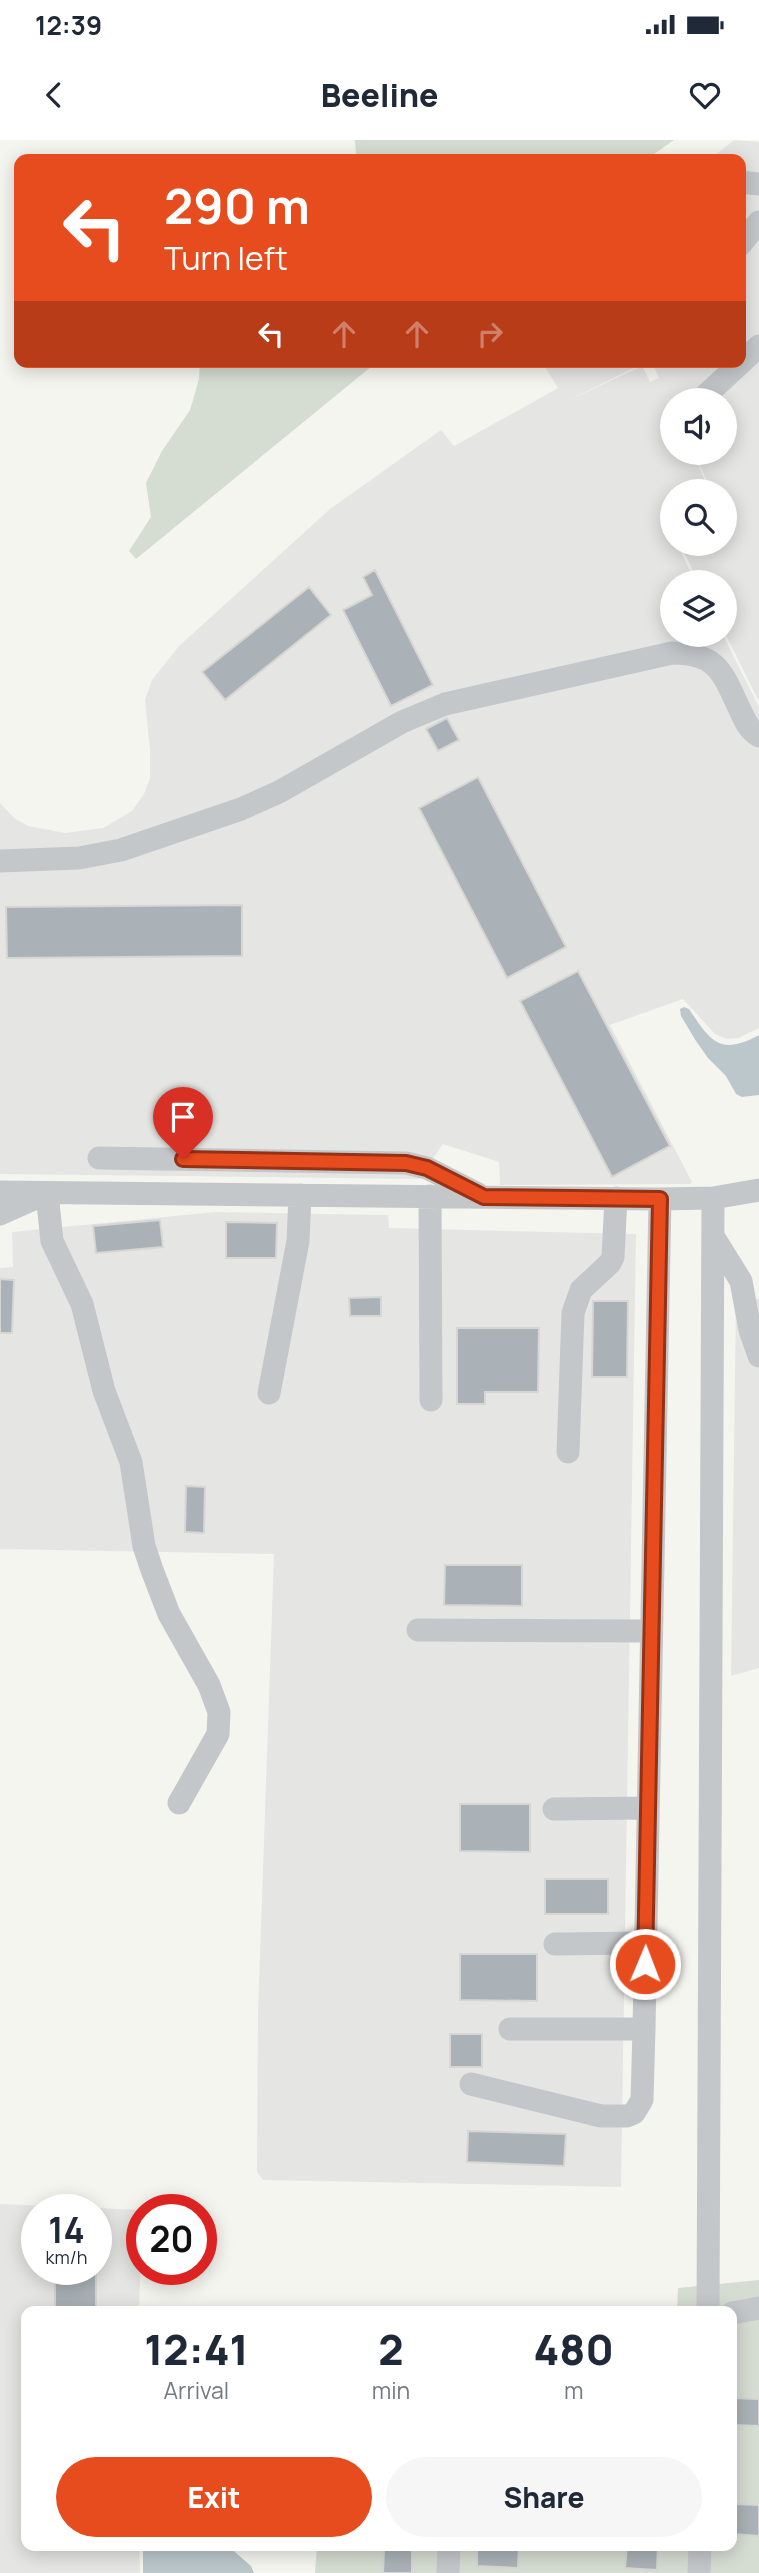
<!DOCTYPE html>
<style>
body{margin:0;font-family:Manrope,sans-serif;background:#f6f6f7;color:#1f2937;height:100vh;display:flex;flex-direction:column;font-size:26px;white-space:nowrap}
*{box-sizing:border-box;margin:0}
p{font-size:23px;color:#747a83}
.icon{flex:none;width:38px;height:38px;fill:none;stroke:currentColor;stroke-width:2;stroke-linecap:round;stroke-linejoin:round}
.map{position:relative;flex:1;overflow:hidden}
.drawer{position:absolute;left:21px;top:2166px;width:716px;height:245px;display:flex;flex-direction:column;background:#fff;border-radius:14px;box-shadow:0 4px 18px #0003}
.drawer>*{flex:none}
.hud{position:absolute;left:14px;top:14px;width:732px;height:214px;border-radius:14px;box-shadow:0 4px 18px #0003;background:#e74c1e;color:#fff;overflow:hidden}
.buttons{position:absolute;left:660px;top:248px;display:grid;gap:14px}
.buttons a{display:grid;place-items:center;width:77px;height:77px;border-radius:50%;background:#fff;box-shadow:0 4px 18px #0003;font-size:35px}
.speed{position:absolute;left:21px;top:2054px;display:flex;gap:14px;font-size:35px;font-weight:700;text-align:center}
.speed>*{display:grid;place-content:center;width:91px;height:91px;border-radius:50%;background:#fff;box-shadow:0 4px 18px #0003;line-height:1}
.speed small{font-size:18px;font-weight:400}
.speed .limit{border:10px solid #d22;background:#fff;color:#111}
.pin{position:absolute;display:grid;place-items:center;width:60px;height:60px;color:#fff;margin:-72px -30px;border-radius:50% 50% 50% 0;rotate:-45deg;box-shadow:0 0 7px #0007}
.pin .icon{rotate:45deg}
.me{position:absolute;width:77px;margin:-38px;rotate:1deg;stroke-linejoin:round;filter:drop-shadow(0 0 5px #0008)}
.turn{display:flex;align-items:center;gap:24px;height:147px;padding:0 35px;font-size:32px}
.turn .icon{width:91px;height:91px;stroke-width:2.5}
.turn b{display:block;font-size:49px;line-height:60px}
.lanes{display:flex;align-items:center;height:66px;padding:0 35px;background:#0003;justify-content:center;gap:35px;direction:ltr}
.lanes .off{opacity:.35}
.eta{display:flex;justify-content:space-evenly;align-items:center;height:119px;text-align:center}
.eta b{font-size:42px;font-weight:800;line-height:49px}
.action{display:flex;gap:14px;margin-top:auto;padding:14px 35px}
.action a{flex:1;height:80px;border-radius:42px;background:#e74c1e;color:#fff;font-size:28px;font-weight:800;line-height:80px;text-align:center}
.action a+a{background:#f6f6f7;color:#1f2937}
.status{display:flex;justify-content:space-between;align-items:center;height:49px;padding:0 35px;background:#fff;direction:ltr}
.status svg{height:19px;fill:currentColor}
header{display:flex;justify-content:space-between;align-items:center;height:91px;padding:0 35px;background:#fff;font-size:32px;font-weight:800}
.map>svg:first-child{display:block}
</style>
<div class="status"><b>12:39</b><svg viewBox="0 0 49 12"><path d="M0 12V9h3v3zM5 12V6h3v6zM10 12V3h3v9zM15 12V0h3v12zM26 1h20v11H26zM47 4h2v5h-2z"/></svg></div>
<header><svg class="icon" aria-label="back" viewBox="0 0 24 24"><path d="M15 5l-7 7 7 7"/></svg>Beeline<svg class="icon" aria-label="heart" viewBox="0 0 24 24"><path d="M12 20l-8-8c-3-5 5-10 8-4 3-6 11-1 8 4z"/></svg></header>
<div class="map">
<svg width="759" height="2433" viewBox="0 0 759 2433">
<rect width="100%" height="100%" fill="#f5f5f0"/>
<path fill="#e5e6e4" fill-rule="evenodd" d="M734,0L759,2V562L725,493L724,443H699L680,404H724V352H712L694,313H724V261H672V265L667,257L672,268V313H693L710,352H672V379L666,383L672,395V404H677L696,443H672V495H723L759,567V888L738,898L727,899L715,894L683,859L610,885L692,1042L690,1044L500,1045L499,1022L443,1004L419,1039L0,1034V663L14,678L28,686L65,693L103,688L132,671L144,654L150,638V610L145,560L152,540L179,506L330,369L441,290L454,306L558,248L542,222H646L567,261L642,226L650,242L659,238L652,222H740V19H710Z
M215,1072L388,1075L389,1088L636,1094L621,2047L263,2040L257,2032L258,1871L274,1414L0,1409V1128L13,1127L12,1092Z
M736,1158L759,1159V1528L731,1536Z
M0,2064L142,2070L139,2172H26V2406H139L140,2433H0ZM37,2070H96V2130H37Z"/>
<path fill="#d5dcd1" d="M355,0H674L647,19H354L356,15Z
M200,222H377L136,419L129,411L151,377L146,343L162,311L190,270L199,239Z
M759,2140V2433H315L317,2406H732V2172H677L678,2148Z"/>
<path fill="#bbc7cb" d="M684,867L689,869C711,902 720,916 759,895V955L742,957L736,954L726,936L708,918L696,901L681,876L680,869Z
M143,2406H228L251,2426L254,2433H143Z"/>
<path fill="#aab2b7" stroke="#d6d6d3" stroke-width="2" d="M375,430L433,545L391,566L343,470L372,455L363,437Z
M309,447L331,475L225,560L202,532Z
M447,578L459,600L438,611L426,589Z
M478,637L566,807L507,838L419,668Z
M242,765V816L7,818L6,767Z
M578,831L670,1006L612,1037L520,861Z
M160,1080L163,1107L96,1113L93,1086Z
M226,1082L277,1083L276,1118H226Z
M0,1139L14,1140L12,1193H0Z
M381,1157V1176H350L349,1158Z
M593,1161H628L627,1237H592Z
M457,1188H539L538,1252H485V1264H457Z
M186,1346L205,1347L204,1393L185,1392Z
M445,1425H522V1466L444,1465Z
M460,1664H530V1712L460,1711Z
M545,1739H608V1774H545Z
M460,1814H537V1861L460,1860Z
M450,1894H482V1927H450Z
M468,1991L566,1994L564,2026L467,2022Z
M55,2130H96V2172H55Z
M732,2258L759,2259V2286L732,2285Z
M735,2364L759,2365V2396L732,2394V2367H735Z
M477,2406H519L518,2428L477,2426Z
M627,2406H658L657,2430L625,2428Z
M384,2409L412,2410V2433H383Z"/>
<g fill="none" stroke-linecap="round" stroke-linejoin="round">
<path stroke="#c4c7ca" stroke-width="23" d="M740,42L759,44
M740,105L759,82
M705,256L759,206
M0,721L79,718L121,710L241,669L279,652L402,582L445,564L672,513C721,513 723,536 742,574C746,583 750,591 759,596
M99,1018L406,1023L427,1028L478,1054
M0,1052L660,1059L713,1058L759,1050
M430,1056L431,1260
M0,1074L47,1053L52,1101L82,1164L104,1251L131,1322L144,1406L152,1430L169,1474L209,1545L219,1572L218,1594L179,1663
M713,1096L741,1141L750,1190L759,1216
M269,1253L298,1101L300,1055
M568,1312L573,1173L581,1150L610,1123L613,1117L616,1058
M418,1490L651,1491
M554,1669L648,1668
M555,1804L645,1803
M510,1889H644L660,1059
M471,1944L601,1976H627L634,1973L642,1960L644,1889
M708,2172L713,1058
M732,2173L759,2168
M448,2433L449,2406
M699,2433L700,2406"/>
</g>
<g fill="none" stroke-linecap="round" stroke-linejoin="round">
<g stroke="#963114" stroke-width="18">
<path id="route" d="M183,1019L406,1023L427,1028L484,1057L660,1059L645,1824"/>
</g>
<use href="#route" stroke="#e74c1e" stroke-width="12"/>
</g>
</svg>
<div class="buttons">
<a><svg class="icon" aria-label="sound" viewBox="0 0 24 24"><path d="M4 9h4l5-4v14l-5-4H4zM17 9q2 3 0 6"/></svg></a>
<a><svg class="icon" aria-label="search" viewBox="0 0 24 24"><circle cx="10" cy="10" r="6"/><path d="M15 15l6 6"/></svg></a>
<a><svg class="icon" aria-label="layers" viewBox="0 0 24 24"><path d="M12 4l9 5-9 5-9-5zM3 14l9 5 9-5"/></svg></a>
</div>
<div class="speed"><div>14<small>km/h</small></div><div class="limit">20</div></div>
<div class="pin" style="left:183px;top:1019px;background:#d93025"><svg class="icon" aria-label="arrive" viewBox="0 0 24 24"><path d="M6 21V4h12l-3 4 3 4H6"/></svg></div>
<svg class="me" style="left:645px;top:1824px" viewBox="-20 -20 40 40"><circle r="17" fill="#e74c1e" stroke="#fff" stroke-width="3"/><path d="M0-11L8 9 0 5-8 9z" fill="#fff"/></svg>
<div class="hud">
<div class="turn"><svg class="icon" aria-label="left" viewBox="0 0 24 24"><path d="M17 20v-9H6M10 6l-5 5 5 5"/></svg><div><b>290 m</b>Turn left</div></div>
<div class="lanes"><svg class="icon" aria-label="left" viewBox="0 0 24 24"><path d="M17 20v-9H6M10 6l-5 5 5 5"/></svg><svg class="icon off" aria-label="ahead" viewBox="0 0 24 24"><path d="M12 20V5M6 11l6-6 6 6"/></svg><svg class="icon off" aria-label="ahead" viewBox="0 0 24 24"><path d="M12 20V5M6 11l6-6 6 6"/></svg><svg class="icon off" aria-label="right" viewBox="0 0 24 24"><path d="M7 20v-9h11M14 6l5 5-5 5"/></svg></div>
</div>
<section class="drawer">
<div class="eta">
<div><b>12:41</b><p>Arrival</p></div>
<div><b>2</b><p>min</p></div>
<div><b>480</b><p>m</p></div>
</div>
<div class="action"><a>Exit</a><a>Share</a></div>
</section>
</div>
